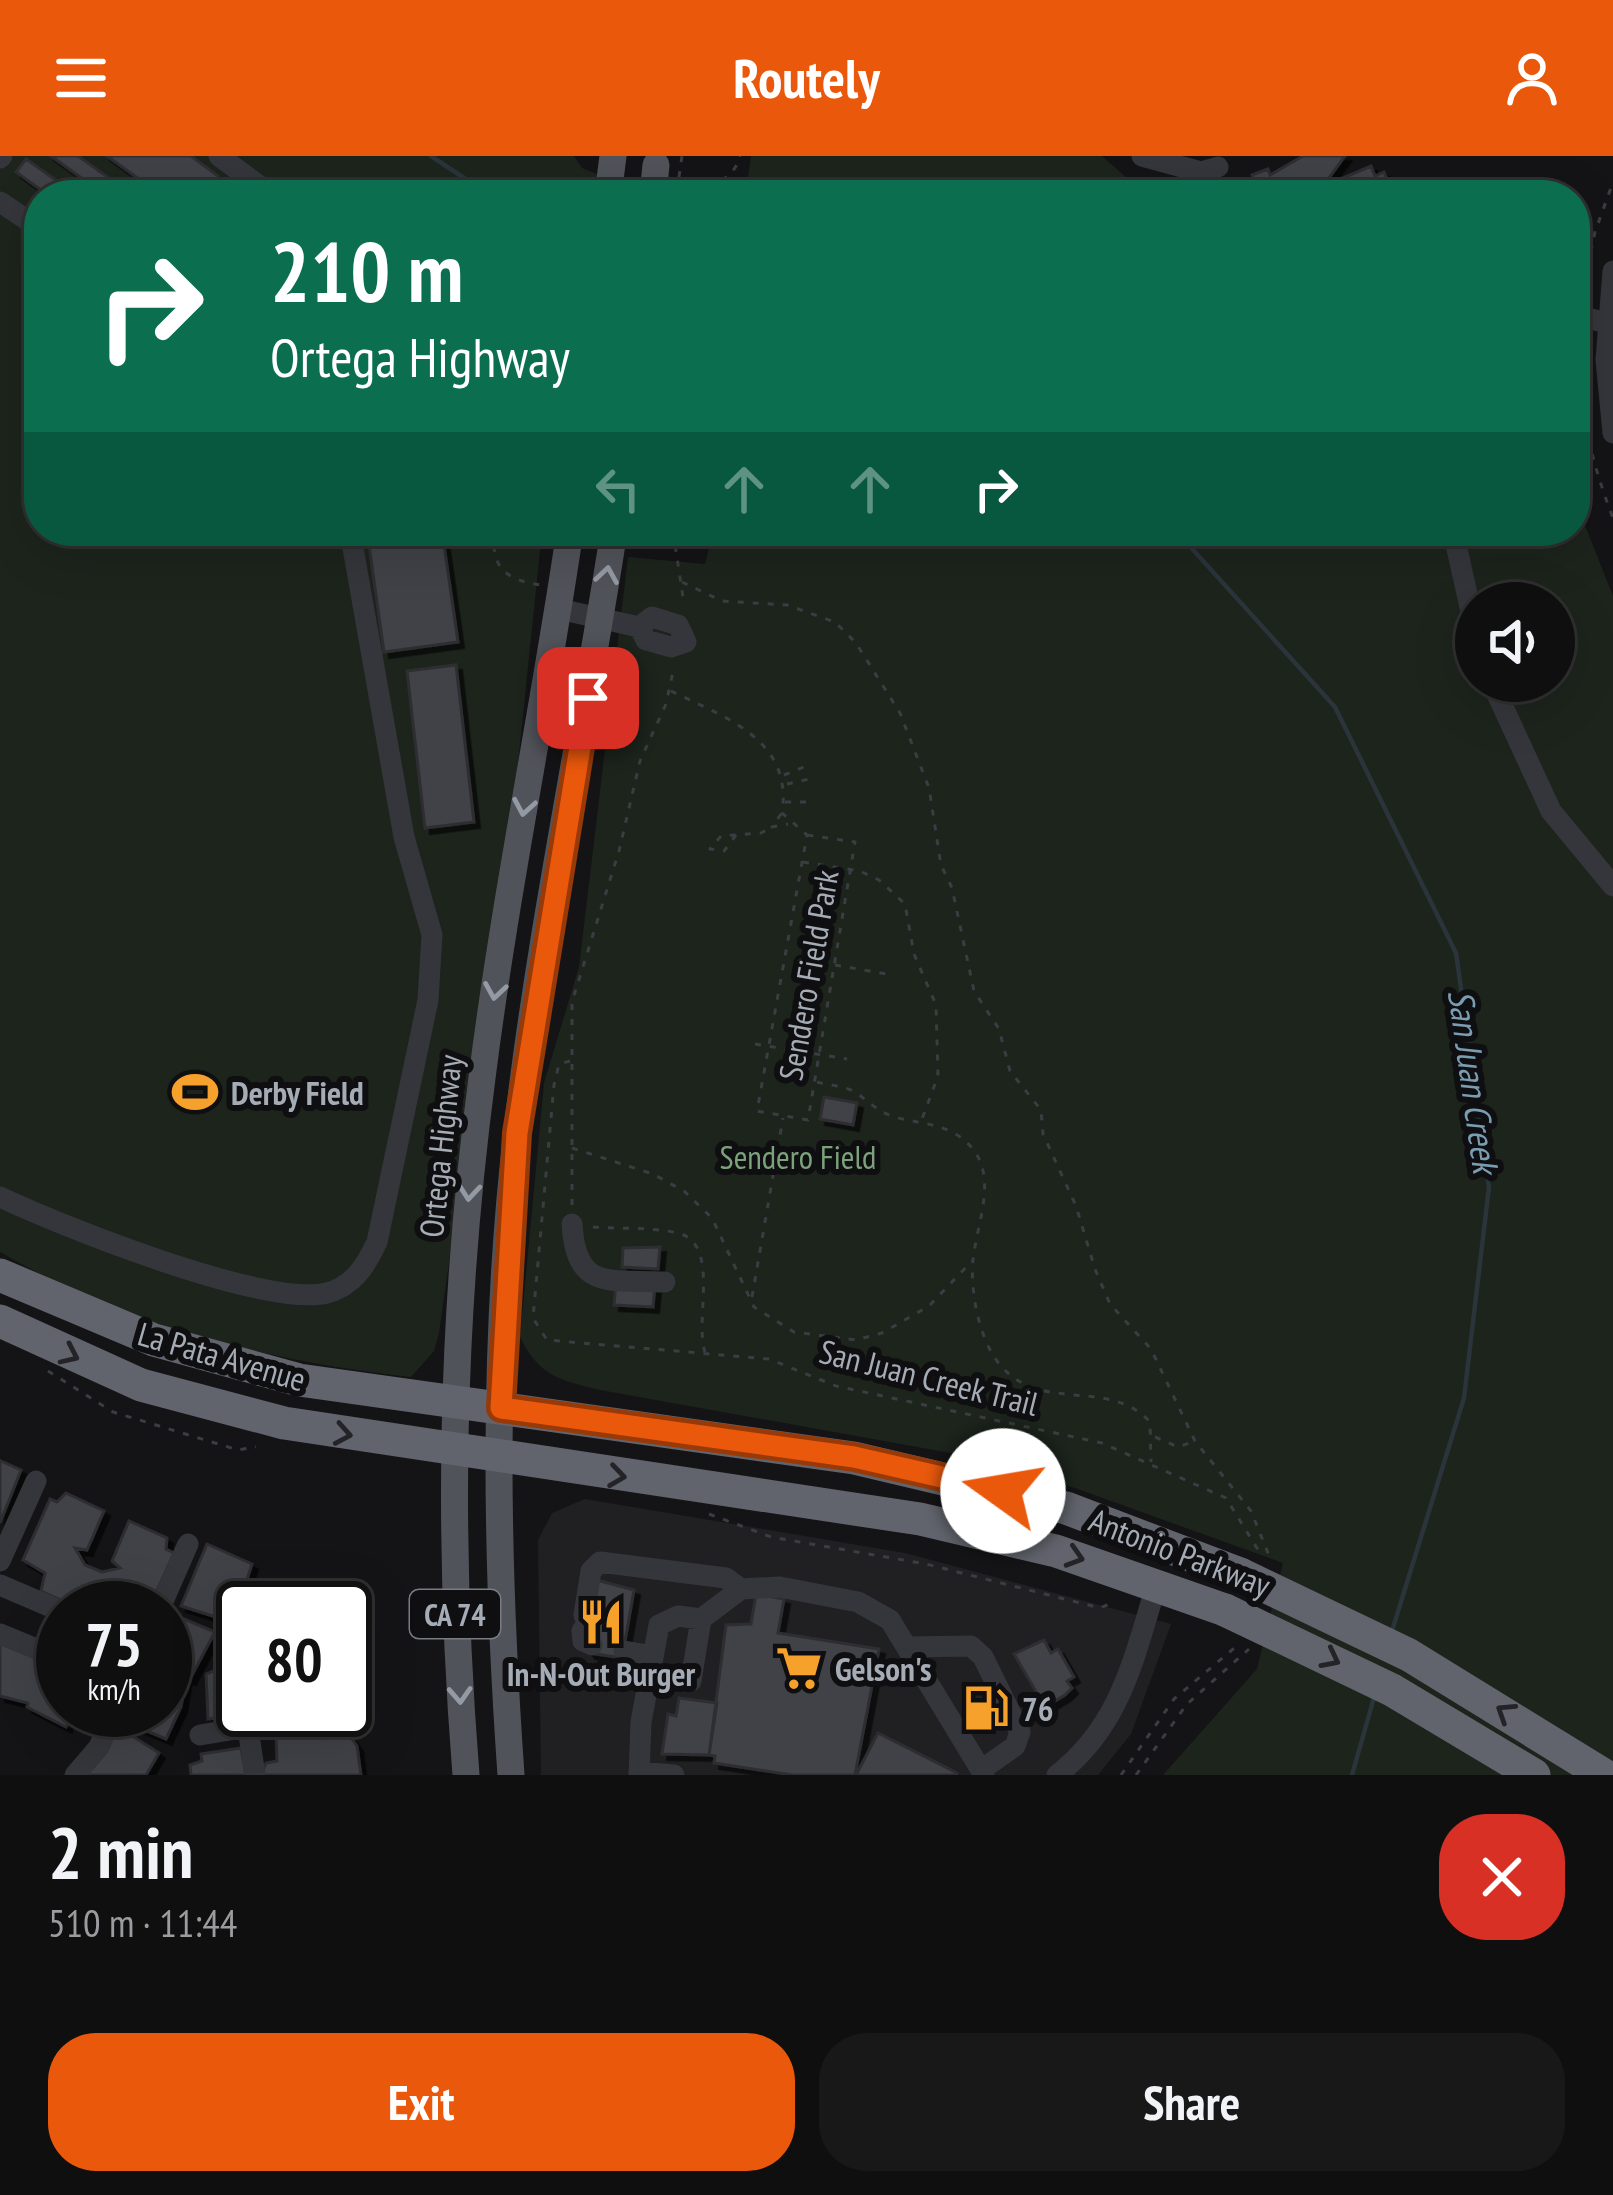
<!DOCTYPE html>
<meta charset="utf-8">
<style>
body{margin:0;font-family:"PT Sans Narrow",sans-serif;background:#181819;color:#f1f3f6;height:100vh;display:flex;flex-direction:column;font-size:45px;white-space:nowrap}
*{box-sizing:border-box;margin:0}
p{font-size:39px;color:#9b9c9f}
.icon{flex:none;width:66px;height:66px;fill:none;stroke:currentColor;stroke-width:2;stroke-linecap:round;stroke-linejoin:round}
.map{position:relative;height:1619px;overflow:hidden}
.drawer{display:flex;flex-direction:column;background:#0f0f10;flex:1}
.drawer>*{flex:none}
.guide{position:absolute;left:24px;top:24px;width:1566px;height:366px;border-radius:48px;box-shadow:0 12px 48px #0002,0 0 0 3px #2f2f30;background:#0b6e4f;color:#fff;overflow:hidden}
.controls{position:absolute;left:1455px;top:426px;display:grid;gap:24px}
.controls a{display:grid;place-items:center;width:120px;height:120px;border-radius:50%;background:#0f0f10;box-shadow:0 12px 48px #0002,0 0 0 3px #2f2f30;font-size:60px}
.speed{position:absolute;left:36px;top:1425px;display:flex;gap:24px;font-size:60px;font-weight:700;text-align:center}
.speed>*{display:grid;place-content:center;width:156px;height:156px;border-radius:50%;background:#0f0f10;box-shadow:0 12px 48px #0002,0 0 0 3px #2f2f30;line-height:1}
.speed small{font-size:30px;font-weight:400}
.speed .limit{border:6px solid #111;border-radius:18px;background:#fff;color:#111}
.pin{position:absolute;display:grid;place-items:center;width:102px;height:102px;color:#fff;margin:-51px;border-radius:24px;box-shadow:0 6px 18px #0006}
.me{position:absolute;width:132px;margin:-66px;rotate:283deg;stroke-linejoin:round;filter:drop-shadow(0 0 9px #0008)}
.turn{display:flex;align-items:center;gap:42px;height:252px;padding:0 48px;font-size:54px}
.turn .icon{width:156px;height:156px;stroke-width:2.5}
.turn b{display:block;font-size:84px;line-height:102px}
.lanes{display:flex;align-items:center;height:114px;padding:0 48px;background:#0003;justify-content:center;gap:60px;direction:ltr}
.lanes .off{opacity:.35}
.round{display:grid;place-items:center;flex:none;width:126px;height:126px;border-radius:48px;background:#181819}
.head{display:flex;align-items:center;justify-content:space-between;height:204px;padding:0 48px}
h1{font-size:72px;font-weight:700;line-height:90px}
.button{display:flex;gap:24px;margin-top:auto;padding:24px 48px}
.button a{flex:1;height:138px;border-radius:48px;background:#ea580c;color:#fff;font-size:48px;font-weight:700;line-height:138px;text-align:center}
.button a+a{background:#181819;color:#f1f3f6}
header{display:flex;justify-content:space-between;align-items:center;height:156px;padding:0 48px;background:#ea580c;color:#fff;font-size:54px;font-weight:700}
.map>svg:first-child{display:block}
</style>
<header><svg class="icon" aria-label="menu" viewBox="0 0 24 24"><path d="M4 6h16M4 12h16M4 18h16"/></svg>Routely<svg class="icon" aria-label="person" viewBox="0 0 24 24"><circle cx="12" cy="8" r="4"/><path d="M4 21q1-7 8-7t8 7"/></svg></header>
<div class="map">
<svg width="1613" height="1619" viewBox="0 0 1613 1619">
<defs>
<filter id="shadow"><feDropShadow dx="5.5" dy="5.5" stdDeviation="0" flood-color="#0009"/></filter>
</defs>
<rect width="100%" height="100%" fill="#141416"/>
<path fill="#202023" d="M585,1343L905,1397L1171,1468L1131,1578L1098,1619H541L538,1384L552,1357Z"/>
<path fill="#1c241c" fill-rule="evenodd" d="M0,0H574L582,12L649,39H39V375H542L514,647L439,1177L434,1195L411,1221C265,1205 127,1170 0,1096Z
M751,0H1102L1146,39H716L748,21Z
M1575,344L1613,440V1619H1163L1257,1513L1283,1407L1075,1332L956,1298L600,1234C559,1224 539,1220 520,1181L544,927L579,811L628,401L705,408L713,375H1575ZM1476,447H1554V525H1476Z"/>
<g fill="none" stroke-linecap="round" stroke-linejoin="round">
<path stroke="#2a343a" stroke-width="4.5" d="M431,0L490,39
M1176,375L1335,551L1456,797L1489,1031L1464,1242L1392,1475
M1352,1619L1375,1538"/>
</g>
<path fill="#404246" stroke="#2e2e32" stroke-width="3" filter="url(#shadow)" d="M51,0H78L133,39H105Z
M107,0H191L218,20L205,39H161Z
M1303,0H1345L1326,26L1329,28L1371,10L1375,20L1384,16L1393,39H1217L1218,23L1255,28L1252,19L1268,13L1270,19Z
M26,3L77,39H48L16,16Z
M367,375H442L458,486L384,496Z
M456,509L474,666L425,672L407,515Z
M824,941L857,947L853,969L820,963Z
M660,1091L658,1113L622,1111L623,1092Z
M616,1127L655,1130L653,1151L614,1149Z
M1,1305L21,1314L0,1367V1307Z
M66,1337L104,1355L87,1394L75,1392L85,1409L102,1416L120,1412L112,1405L129,1365L167,1382L166,1393L174,1397L149,1452H81L87,1436L81,1434L74,1450L41,1435L45,1417L23,1404L50,1343L57,1346Z
M207,1388L252,1408L239,1448L234,1446L225,1464L181,1450Z
M593,1423L634,1434L622,1502L590,1497L573,1474Z
M756,1438L784,1443L778,1477L879,1493L855,1619H792L714,1607L715,1600L709,1599L726,1469L751,1468Z
M165,1455L215,1476L190,1523L186,1521L181,1551L166,1583L121,1564V1554H165Z
M0,1483L63,1510V1554H82L79,1561L71,1558L66,1571L27,1551L28,1547L0,1540Z
M1044,1484L1051,1497L1058,1493L1074,1521L1067,1525L1072,1532L1065,1539L1045,1551L1014,1498Z
M240,1504L243,1554L264,1556L208,1563L206,1518Z
M679,1542L717,1547L709,1599L662,1598L668,1558L676,1560Z
M342,1569L357,1590L361,1619H261L266,1607L277,1605L276,1581Z
M118,1571L159,1597L146,1619H87Z
M878,1577L957,1617V1619H856Z
M241,1592L246,1619H191L190,1609L202,1605L201,1598Z"/>
<g fill="none" stroke-linecap="round" stroke-linejoin="round">
<path stroke="#3b3d42" stroke-width="3" stroke-dasharray="6 9" stroke-linecap="butt" d="M679,21L682,0
M678,31C704,33 733,28 740,0
M1582,140L1595,76L1613,26
M1580,179C1576,245 1590,302 1613,362
M495,375C489,412 508,425 542,429
M673,375L684,448
M682,426L722,445L787,449L835,466L856,487L900,557L929,632L941,709L952,732L974,835L999,873L1010,915L1041,954L1043,978L1076,1050L1095,1113L1110,1148L1151,1193L1195,1285L1251,1355L1270,1402
M671,535C726,562 793,583 782,657L807,679L757,955L808,964L855,686L807,679
M784,619L804,611
M787,628L809,623
M785,646H813
M781,658L772,671L788,668
M736,679L724,695L710,693L721,680L761,677L772,671
M803,706L860,715L879,724L905,748L914,798L936,849L938,920L922,963
M835,809L892,819
M755,888L847,903
M570,905L559,908L554,929L533,1162L547,1184L769,1203L836,1230L1102,1287L1226,1342L1260,1397
M817,926C828,929 843,930 853,935C867,943 876,955 892,960C913,967 933,966 954,977C1005,1007 978,1059 973,1104C970,1135 979,1185 1001,1210C1043,1258 1109,1221 1150,1266L1151,1306
M572,992L653,1018L684,1035L712,1062L754,1151L794,1176L856,1184L882,1177L929,1150L972,1105
M572,1049V846L619,695L640,605L666,548L674,511
M593,1071C620,1073 651,1071 678,1077C721,1088 694,1163 705,1196
M752,1141L783,962
M48,1215L113,1256L238,1294L256,1291
M1155,1281L1178,1291L1195,1285
M709,1358L771,1381L926,1408L1100,1452L1114,1446
M1121,1619L1174,1543L1239,1488
M1136,1619L1187,1548L1249,1493"/>
<path stroke="#35363b" stroke-width="21" d="M219,0L272,39
M1142,0L1201,16L1218,11
M0,2L2,0
M0,46L39,72
M1613,115L1606,204L1613,277
M1575,159L1607,167
M1453,375L1476,478
M559,453L639,471L652,461L678,469L686,486L671,491L646,484L639,471
M1491,525L1551,655L1613,730
M0,1041C61,1070 266,1152 327,1137C354,1130 366,1109 377,1086L428,844L432,779L404,681L350,375
M572,1068C576,1136 610,1123 665,1126
M0,1405L36,1325
M0,1429L63,1456
M160,1452L188,1388
M584,1459L591,1415L600,1406L726,1422L741,1433
M582,1475L583,1485L592,1489
M0,1478L63,1504
M907,1491L971,1490L983,1501L1020,1576L1015,1590L981,1614
M624,1495L653,1500
M649,1520L691,1525L701,1463L741,1433L780,1431L858,1446L890,1464L984,1619
M248,1572L255,1619
M200,1579L347,1554
M639,1616L674,1619
M75,1619L99,1591L115,1554
M639,1619L641,1566L659,1469L678,1460L701,1463
M1057,1619C1121,1570 1134,1501 1157,1427"/>
<path stroke="#51535a" stroke-width="27" d="M466,1619C447,1383 451,1157 482,922C505,739 543,558 570,375
M511,1619C496,1406 492,1188 517,975C540,774 583,575 614,375"/>
<path stroke="#61646c" stroke-width="33" d="M0,1119L154,1184L299,1224L854,1302L1066,1352L1240,1418
M0,1165L141,1229L284,1267L920,1363L1056,1395L1225,1454"/>
<path stroke="#3b3d42" stroke-width="3" stroke-dasharray="6 9" stroke-linecap="butt" d="M677,39L679,21"/>
<path stroke="#51535a" stroke-width="27" d="M608,39L613,0
M653,39L656,9"/>
<path stroke="#61646c" stroke-width="33" d="M1240,1418L1409,1499L1604,1619
M1225,1454L1392,1534L1534,1619"/>
</g>
<defs><path id="oneway-chevron" d="M-2-3.5L2.5 0L-2 3.5" fill="none" stroke-width="1.6" stroke-linecap="round" stroke-linejoin="round" transform="scale(3)"/></defs>
<g stroke="#949aa4">
<use href="#oneway-chevron" transform="translate(607 419) rotate(-81)"/>
<use href="#oneway-chevron" transform="translate(524 651) rotate(100)"/>
<use href="#oneway-chevron" transform="translate(495 835) rotate(99)"/>
<use href="#oneway-chevron" transform="translate(469 1036) rotate(95)"/>
<use href="#oneway-chevron" transform="translate(460 1539) rotate(87)"/>
</g>
<g stroke="#242428">
<use href="#oneway-chevron" transform="translate(70 1199) rotate(25)"/>
<use href="#oneway-chevron" transform="translate(343 1278) rotate(10)"/>
<use href="#oneway-chevron" transform="translate(617 1320) rotate(8)"/>
<use href="#oneway-chevron" transform="translate(1075 1401) rotate(17)"/>
<use href="#oneway-chevron" transform="translate(1331 1503) rotate(27)"/>
<use href="#oneway-chevron" transform="translate(1505 1556) rotate(-147)"/>
</g>
<g fill="none" stroke-linecap="round" stroke-linejoin="round">
<g stroke="#983908" stroke-width="30">
<path id="route" d="M588,542L517,977L501,1252L854,1301L1003,1335"/>
</g>
<use href="#route" stroke="#ea580c" stroke-width="21"/>
</g>
<defs>
<g id="stadium-bare" transform="scale(3.6)"><path d="M0-5a6.5 5 0 1 0 0 10a6.5 5 0 1 0 0-10ZM-3.5-1.8h7v3.6h-7Z" fill="#f6a12c" stroke="#0f0f11" stroke-width="2.5" paint-order="stroke"/></g>
<g id="restaurant-bare" transform="scale(3.6)"><path d="M-5-6h1v4h1v-4h1v4h1v-4h1v5L-1.5 .5V6h-2V.5L-5-1ZM5-6V6H3V1.5H1.5Q1.5-4 5-6Z" fill="#f6a12c" stroke="#0f0f11" stroke-width="2.5" paint-order="stroke"/></g>
<g id="supermarket-bare" transform="scale(3.6)"><path d="M-6-5.5h2.5l.6 2H6L4.5 2H-2.5L-4.4-4H-6ZM-1.5 3.2a1.3 1.3 0 1 0 .1 0ZM3 3.2a1.3 1.3 0 1 0 .1 0Z" fill="#f6a12c" stroke="#0f0f11" stroke-width="2.5" paint-order="stroke"/></g>
<g id="fuel-bare" transform="scale(3.6)"><path d="M-5.5-6h7V0h2V4h1.3V-2.5L3-4.5l.8-.8L6-3V5H2.5V1h-1V6h-7ZM-4.2-4.7v3.2H.2V-4.7Z" fill="#f6a12c" stroke="#0f0f11" stroke-width="2.5" paint-order="stroke"/></g>
</defs>
<g fill-rule="evenodd">
<use href="#stadium-bare" x="195" y="936"/>
<use href="#restaurant-bare" x="601" y="1466"/>
<use href="#supermarket-bare" x="799" y="1512"/>
<use href="#fuel-bare" x="986" y="1552"/>
</g>
<g text-anchor="middle" dominant-baseline="central" stroke-width="12" stroke-linejoin="round" paint-order="stroke">
<rect fill="#0f0f11" stroke="#787d84" stroke-width="3" x="410" y="1434" width="90" height="48" rx="9"/>
<g font-size="30" font-weight="bold" fill="#a5acb6">
<text x="455" y="1458">CA 74</text>
</g>
<g font-size="33" fill="#a5acb6" stroke="#0f0f11">
<text transform="translate(808 819) rotate(-80)">Sendero Field Park</text>
<text transform="translate(440 990) rotate(-84)">Ortega Highway</text>
<text transform="translate(222 1200) rotate(16)">La Pata Avenue</text>
<text transform="translate(929 1221) rotate(14)">San Juan Creek Trail</text>
<text transform="translate(1180 1396) rotate(21)">Antonio Parkway</text>
</g>
<g font-size="33" font-weight="bold" fill="#a5acb6" stroke="#0f0f11" text-anchor="start">
<text x="231" y="936">Derby Field</text>
<text x="835" y="1512">Gelson's</text>
<text x="601" y="1517" text-anchor="middle">In-N-Out Burger</text>
<text x="1022" y="1552">76</text>
</g>
<g font-size="33" fill="#7ca27c" stroke="#0f0f11">
<text x="798" y="1000">Sendero Field</text>
</g>
<g font-size="36" font-style="italic" fill="#7b9db2" stroke="#0f0f11">
<text transform="translate(1474 925) rotate(82)">San Juan Creek</text>
</g>
</g>
</svg>
<div class="controls">
<a><svg class="icon" aria-label="sound" viewBox="0 0 24 24"><path d="M4 9h4l5-4v14l-5-4H4zM17 9q2 3 0 6"/></svg></a>
</div>
<div class="speed"><div>75<small>km/h</small></div><div class="limit">80</div></div>
<div class="pin" style="left:588px;top:542px;background:#d93025"><svg class="icon" aria-label="arrive" viewBox="0 0 24 24"><path d="M6 21V4h12l-3 4 3 4H6"/></svg></div>
<svg class="me" style="left:1003px;top:1335px" viewBox="-20 -20 40 40"><circle r="19" fill="#fff"/><path d="M0-13L10 11 0 6-10 11z" fill="#ea580c"/></svg>
<div class="guide">
<div class="turn"><svg class="icon" aria-label="right" viewBox="0 0 24 24"><path d="M7 20v-9h11M14 6l5 5-5 5"/></svg><div><b>210 m</b>Ortega Highway</div></div>
<div class="lanes"><svg class="icon off" aria-label="left" viewBox="0 0 24 24"><path d="M17 20v-9H6M10 6l-5 5 5 5"/></svg><svg class="icon off" aria-label="ahead" viewBox="0 0 24 24"><path d="M12 20V5M6 11l6-6 6 6"/></svg><svg class="icon off" aria-label="ahead" viewBox="0 0 24 24"><path d="M12 20V5M6 11l6-6 6 6"/></svg><svg class="icon" aria-label="right" viewBox="0 0 24 24"><path d="M7 20v-9h11M14 6l5 5-5 5"/></svg></div>
</div>
</div>
<section class="drawer">
<div class="head"><div><h1>2 min</h1><p>510 m · 11:44</p></div><a class="round" style="background:#d93025;color:#fff"><svg class="icon" aria-label="close" viewBox="0 0 24 24"><path d="M6 6l12 12M18 6L6 18"/></svg></a></div>
<div class="button"><a>Exit</a><a>Share</a></div>
</section>
